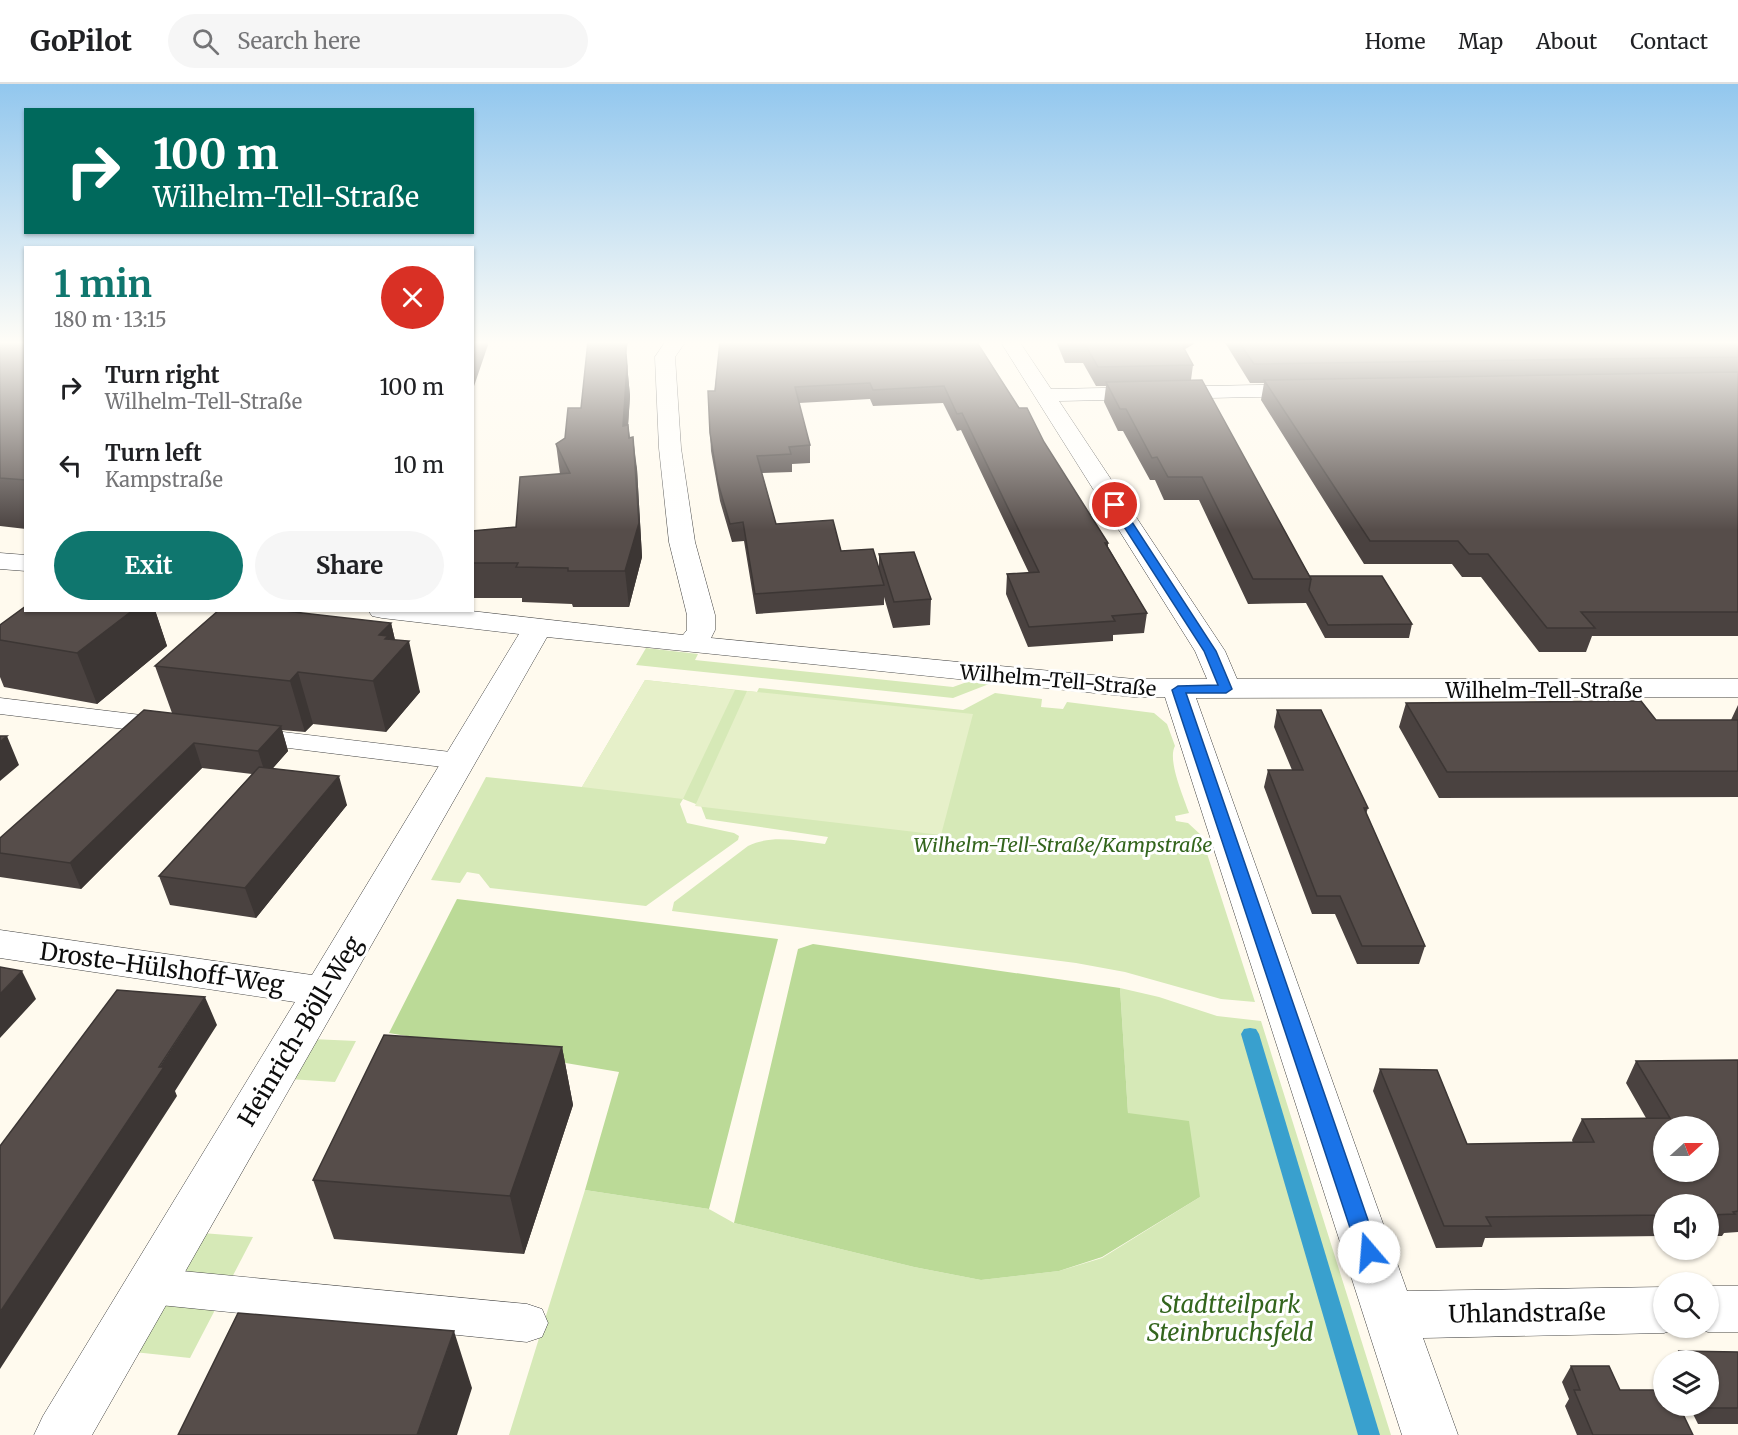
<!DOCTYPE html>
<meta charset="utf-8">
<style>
body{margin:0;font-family:Merriweather,serif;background:#f6f6f6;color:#202124;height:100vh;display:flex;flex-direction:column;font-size:22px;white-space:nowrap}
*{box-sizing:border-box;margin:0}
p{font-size:20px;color:#757577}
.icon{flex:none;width:33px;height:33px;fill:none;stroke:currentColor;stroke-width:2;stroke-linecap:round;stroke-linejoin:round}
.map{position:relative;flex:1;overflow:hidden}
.side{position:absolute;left:24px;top:162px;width:450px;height:366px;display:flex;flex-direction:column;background:#fff;border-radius:0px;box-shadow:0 2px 4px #0004}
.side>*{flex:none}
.banner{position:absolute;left:24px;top:24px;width:450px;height:126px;border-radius:0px;box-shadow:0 2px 4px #0004;background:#00695c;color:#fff;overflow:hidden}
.needle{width:39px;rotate:69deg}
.controls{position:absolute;left:1653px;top:1032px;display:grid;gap:12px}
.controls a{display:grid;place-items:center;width:66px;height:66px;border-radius:50%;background:#fff;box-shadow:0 2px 4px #0004;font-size:30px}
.pin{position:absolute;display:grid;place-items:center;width:51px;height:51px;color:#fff;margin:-26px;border:3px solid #fff;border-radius:50%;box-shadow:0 2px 6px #0007}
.me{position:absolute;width:66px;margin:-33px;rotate:342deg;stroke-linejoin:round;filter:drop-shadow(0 0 4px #0008)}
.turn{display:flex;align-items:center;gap:21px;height:126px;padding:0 30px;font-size:27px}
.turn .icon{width:78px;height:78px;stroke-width:2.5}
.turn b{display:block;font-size:42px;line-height:51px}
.round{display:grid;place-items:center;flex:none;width:63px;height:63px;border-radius:32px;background:#f6f6f6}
.summary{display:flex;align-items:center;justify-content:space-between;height:102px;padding:0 30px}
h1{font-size:36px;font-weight:700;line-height:45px;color:#0f766e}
.button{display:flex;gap:12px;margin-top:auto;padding:12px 30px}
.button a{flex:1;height:69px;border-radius:36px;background:#0f766e;color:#fff;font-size:24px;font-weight:700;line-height:69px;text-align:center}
.button a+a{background:#f6f6f6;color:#202124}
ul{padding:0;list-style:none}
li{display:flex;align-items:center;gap:18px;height:78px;padding:0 30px}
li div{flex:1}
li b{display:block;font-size:22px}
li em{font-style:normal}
header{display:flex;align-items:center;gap:36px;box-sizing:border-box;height:84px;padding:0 30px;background:#fff;border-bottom:2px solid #e0e0e0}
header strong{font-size:28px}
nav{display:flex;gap:33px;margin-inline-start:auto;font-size:21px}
.search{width:420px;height:54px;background:#f6f6f6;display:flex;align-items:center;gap:15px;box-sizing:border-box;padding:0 21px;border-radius:33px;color:#757577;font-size:22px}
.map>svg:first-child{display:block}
</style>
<header>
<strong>GoPilot</strong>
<div class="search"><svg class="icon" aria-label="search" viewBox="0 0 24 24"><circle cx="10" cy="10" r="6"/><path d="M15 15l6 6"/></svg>Search here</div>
<nav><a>Home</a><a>Map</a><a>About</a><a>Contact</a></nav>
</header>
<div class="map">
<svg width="1738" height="1351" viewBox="0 0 1738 1351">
<rect width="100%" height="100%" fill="#fffaee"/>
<path fill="#d6e9b7" d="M646,564L698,570L695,576L953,603L967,598L989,600L953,614L636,581Z
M645,596L757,608L759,604L963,626L995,609L1042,615L1041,623L1063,625L1067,618L1154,629L1167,640L1175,662C1167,676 1184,714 1189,729L1175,732L1176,737L1188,739L1201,751L1255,918L1221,915L1125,888L1076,879L672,827L674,818L748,762C772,750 799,757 825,760L828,753L706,735L701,722L683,715L680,720L687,739L734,749L739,752L738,756L646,822L490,804L479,790L467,788L460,799L431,796L486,693L582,703Z
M1120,904L1159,913L1217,932L1261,937L1391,1351H509L585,1106L709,1125L734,1139L914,1183L981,1196L1059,1187L1102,1174L1200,1113L1128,1029Z
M312,955L356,957L335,998L289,995Z
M202,1149L253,1153L190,1274L134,1268Z"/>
<path fill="#bbda97" d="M457,815L778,855L709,1125L585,1106L619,988L389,949Z
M813,860L1120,904L1128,1029L1189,1037L1200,1113L1102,1173L1059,1187L981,1196L914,1183L734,1139L798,865Z"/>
<path fill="#e6f0c9" d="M645,596L735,606L683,715L582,703Z
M747,607L973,630L941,751L695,722Z"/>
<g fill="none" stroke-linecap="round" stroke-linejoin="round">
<path fill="#39a0ce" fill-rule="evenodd" d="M1250,944L1256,945L1259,950L1380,1351H1358L1241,950L1244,945Z"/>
<g stroke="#404040" stroke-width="1">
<path id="service" d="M0,614L166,634L175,636L179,642L175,648L166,650L0,630Z
M249,644L459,669L469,671L473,677L469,683L459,685L240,658L236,652L240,646Z
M150,1184L527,1220L542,1225L548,1239L542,1253L527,1258L150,1220L135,1215L129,1202L135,1189Z"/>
</g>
<g stroke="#404040" stroke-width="1">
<path id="minor" d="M666,257H686L675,273L681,364L695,458L715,531V546L711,554L1134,595H1207L1195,567L1000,257H1019L1051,305L1307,300L1314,302L1317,306L1314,310L1307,312L1059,317L1225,567L1237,595H1738V613L1196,614L1407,1207L1664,1203V1244H1679L1664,1249L1423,1254L1458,1351H1402L1165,613H1134L547,553L92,1351H34L43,1332L295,918L0,874V846L312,891L519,550L382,534L372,532L368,526H462L683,551L687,546V531L669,458L659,364L655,273Z
M0,469L26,471V487L0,485Z
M1708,1202H1738V1248H1708L1696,1244H1708Z"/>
</g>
<use href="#service" fill="#fff" fill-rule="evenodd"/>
<use href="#minor" fill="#fff" fill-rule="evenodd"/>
</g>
<path fill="#4a4240" d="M0,257H26V445L0,442Z
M588,257H628L626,269L630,312L628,341L630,353L637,385L642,473L629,523H573L572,520L522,518V514H472V447L516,443L560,390L556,360L565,354L581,324Z
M720,257H978V259L1019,324L1044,358L1108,459V463L1147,529L1144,549L1113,551V557L1028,563L1006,510L1007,490L1029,489L961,346L957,347L943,319L873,322L870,315L799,319L810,361V379L792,380V388L762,389L776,440L841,467L879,484V470L931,515L930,541L893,544L884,513V521L756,530L744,457L732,458L720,417L711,367L710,349Z
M1056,257H1199L1184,265L1193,281L1191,296L1310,492L1412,540L1409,554H1325L1306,519L1248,520L1199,416H1164L1155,396H1150L1123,347H1118L1104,318L1106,302H1096L1083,279H1065Z
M1224,257H1738V552H1592L1586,568H1539L1481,493H1462L1452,480H1364L1261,316L1264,299H1250Z
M26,526H155L167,562L97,620L4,603L0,593V541Z
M391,539L395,556L420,608L386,648L313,640L305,648L282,646L288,667L273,684L347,721L256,834L170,821L159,792L252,690L202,684L81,805L0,793V754L172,629L155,582Z
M1406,619L1656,636H1731L1738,621V713L1439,714L1399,643Z
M1277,626L1368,724L1366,730L1425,862L1419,880H1357L1335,830H1312L1264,703L1268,686H1292L1274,643Z
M562,963L573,1021L524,1170L334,1155L313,1096Z
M1738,976V1148L1724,1149L1722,1152H1708V1120H1664V1152L1485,1154L1482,1163L1436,1164L1373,1007L1380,985L1467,1060L1573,1059L1572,1056L1582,1035L1646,1034L1626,999L1636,977Z
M1679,1267L1738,1268V1340H1698L1689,1322H1708V1276H1673Z
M1571,1282L1620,1306L1693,1351H1577L1565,1322L1569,1315L1562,1298Z"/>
<path fill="#3c3634" d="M480,257H487L488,261L472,308V278Z
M620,257H628L626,269L630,312L626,373L623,342V287Z
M1177,257H1199L1175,271Z
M633,353L637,385L642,473L629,523L625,487Z
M133,526H155L167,562L97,620L77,569Z
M391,539L398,569L409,557L420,608L386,648L373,597L379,551Z
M298,588L313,640L305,648L290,597Z
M281,642L288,667L266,692L258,667Z
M7,652L19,681L0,697V658Z
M194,659L202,684L81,805L70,779Z
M339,692L347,721L256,834L245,804Z
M22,887L36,915L0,954V910Z
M205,913L217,941L175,1007L177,1012L0,1285V1228Z
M562,963L573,1021L524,1170L510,1112Z
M454,1247L472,1304L457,1351H417Z"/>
<path fill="#564d4a" stroke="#3c3634" stroke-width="1.5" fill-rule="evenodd" d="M0,257H26V396L0,394Z
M472,257H480L472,278Z
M588,257H620V259L625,258L627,282L623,342L628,341L629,354L633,353L639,439L625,487H568V484L516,483L518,479H472V447L516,443L520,393L570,389L556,360L565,354L568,324H581Z
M720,257H976L1019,324H1027L1044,358L1108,459H1105L1147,529L1112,532L1115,537L1029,543L1007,490L1039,488L962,329L957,330L944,302L873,306L870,299L795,303L810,361L789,363L791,370L757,372L776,440L833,436L841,467L873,465L884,501L755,510L743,438L730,440L718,399L710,349L708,307H715Z
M1065,257H1180L1193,281L1098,283L1085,260H1067Z
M1238,257H1738V273L1254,280Z
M1738,288V528H1581L1595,544H1547L1488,470H1469L1458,457H1370L1264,296Z
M1202,296L1311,495H1253L1202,393H1168L1157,373L1152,374L1126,325H1120L1106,298Z
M914,468L931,515L894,518L879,470Z
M1310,492H1382L1412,540L1328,541L1309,506L1311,495Z
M26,522V526H133L77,569L0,556V541Z
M219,526H276L391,539L379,551L388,552L385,555L409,557L373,597L298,588L290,597L155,582Z
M1641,617L1656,636H1738V687L1447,688L1406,619Z
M144,626L281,642L258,667L194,659L70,779L0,769V754Z
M1277,626H1321L1368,724H1364L1425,862H1362L1340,812H1317L1268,686H1303Z
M0,652H7L0,658Z
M259,683L339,692L245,804L159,792Z
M0,883L22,887L0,910Z
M117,906L205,913L159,983H164L0,1228V1062Z
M384,951L562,963L510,1112L313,1096Z
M1738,976V1127L1733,1128L1735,1130L1708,1131V1120H1664V1131L1486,1133L1491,1142H1444L1380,985L1437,986L1467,1060L1594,1058L1582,1035L1670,1034L1636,977ZM1664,1042H1708V1088H1664Z
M238,1229L454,1247L417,1351H178Z
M1679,1267L1738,1268V1324H1709L1707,1322H1708V1276H1684Z
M1571,1282H1609L1620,1306H1664V1322H1679L1693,1351H1593L1574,1306H1580Z"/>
<linearGradient id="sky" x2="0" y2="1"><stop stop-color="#92c7ee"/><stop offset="0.58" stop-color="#fffdf7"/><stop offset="1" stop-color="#fffdf7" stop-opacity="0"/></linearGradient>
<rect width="1738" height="446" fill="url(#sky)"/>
<path fill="#1a73e8" stroke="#114b97" stroke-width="1.5" d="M1111,418H1119L1216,567L1232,605L1226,609H1186L1379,1168L1376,1174L1369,1176L1361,1174L1358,1168L1172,606L1178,602L1218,601L1204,567L1110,421Z"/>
<g text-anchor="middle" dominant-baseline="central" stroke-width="6" stroke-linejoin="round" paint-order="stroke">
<g font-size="20" fill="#0d0d0d" stroke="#fff">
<text transform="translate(1058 596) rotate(5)">Wilhelm-Tell-Straße</text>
<text x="1544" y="606">Wilhelm-Tell-Straße</text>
</g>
<g font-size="20" font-style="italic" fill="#33651d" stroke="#fff">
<text x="1063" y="760">Wilhelm-Tell-Straße/Kampstraße</text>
</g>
<g font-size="24" fill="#0d0d0d" stroke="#fff">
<text transform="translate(162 884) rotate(8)">Droste-Hülshoff-Weg</text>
<text transform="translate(300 947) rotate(-59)">Heinrich-Böll-Weg</text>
<text transform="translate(1527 1229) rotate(-1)">Uhlandstraße</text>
</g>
<g font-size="24" font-style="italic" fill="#33651d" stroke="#fff">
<text x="1230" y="1220">Stadtteilpark<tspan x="1230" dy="28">Steinbruchsfeld</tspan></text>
</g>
</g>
</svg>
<div class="controls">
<a><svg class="needle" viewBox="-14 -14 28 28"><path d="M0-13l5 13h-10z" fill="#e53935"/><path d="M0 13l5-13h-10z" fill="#757577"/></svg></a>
<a><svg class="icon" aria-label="sound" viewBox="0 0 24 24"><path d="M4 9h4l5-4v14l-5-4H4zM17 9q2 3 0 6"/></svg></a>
<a><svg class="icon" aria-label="search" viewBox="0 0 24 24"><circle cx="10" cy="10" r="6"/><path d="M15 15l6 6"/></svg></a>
<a><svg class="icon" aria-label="layers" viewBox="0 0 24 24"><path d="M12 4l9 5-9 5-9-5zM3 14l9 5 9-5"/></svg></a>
</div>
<div class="pin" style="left:1115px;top:421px;background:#d93025"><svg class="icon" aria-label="arrive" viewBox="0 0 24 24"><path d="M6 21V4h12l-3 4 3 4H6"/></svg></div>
<svg class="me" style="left:1369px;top:1168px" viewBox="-20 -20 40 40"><circle r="19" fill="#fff"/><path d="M0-13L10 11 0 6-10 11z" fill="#1a73e8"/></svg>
<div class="banner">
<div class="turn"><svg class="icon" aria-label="right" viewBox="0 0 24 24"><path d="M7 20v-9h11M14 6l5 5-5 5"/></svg><div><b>100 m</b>Wilhelm-Tell-Straße</div></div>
</div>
<section class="side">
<div class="summary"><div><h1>1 min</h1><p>180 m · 13:15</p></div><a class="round" style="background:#d93025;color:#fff"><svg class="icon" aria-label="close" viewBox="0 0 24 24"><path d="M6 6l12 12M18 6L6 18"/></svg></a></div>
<ul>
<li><svg class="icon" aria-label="right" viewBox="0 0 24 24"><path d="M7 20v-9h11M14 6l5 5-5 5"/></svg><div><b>Turn right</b><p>Wilhelm-Tell-Straße</p></div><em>100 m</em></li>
<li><svg class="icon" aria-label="left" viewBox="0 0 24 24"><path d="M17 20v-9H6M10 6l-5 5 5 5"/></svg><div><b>Turn left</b><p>Kampstraße</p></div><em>10 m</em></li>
</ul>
<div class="button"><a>Exit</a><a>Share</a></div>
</section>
</div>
